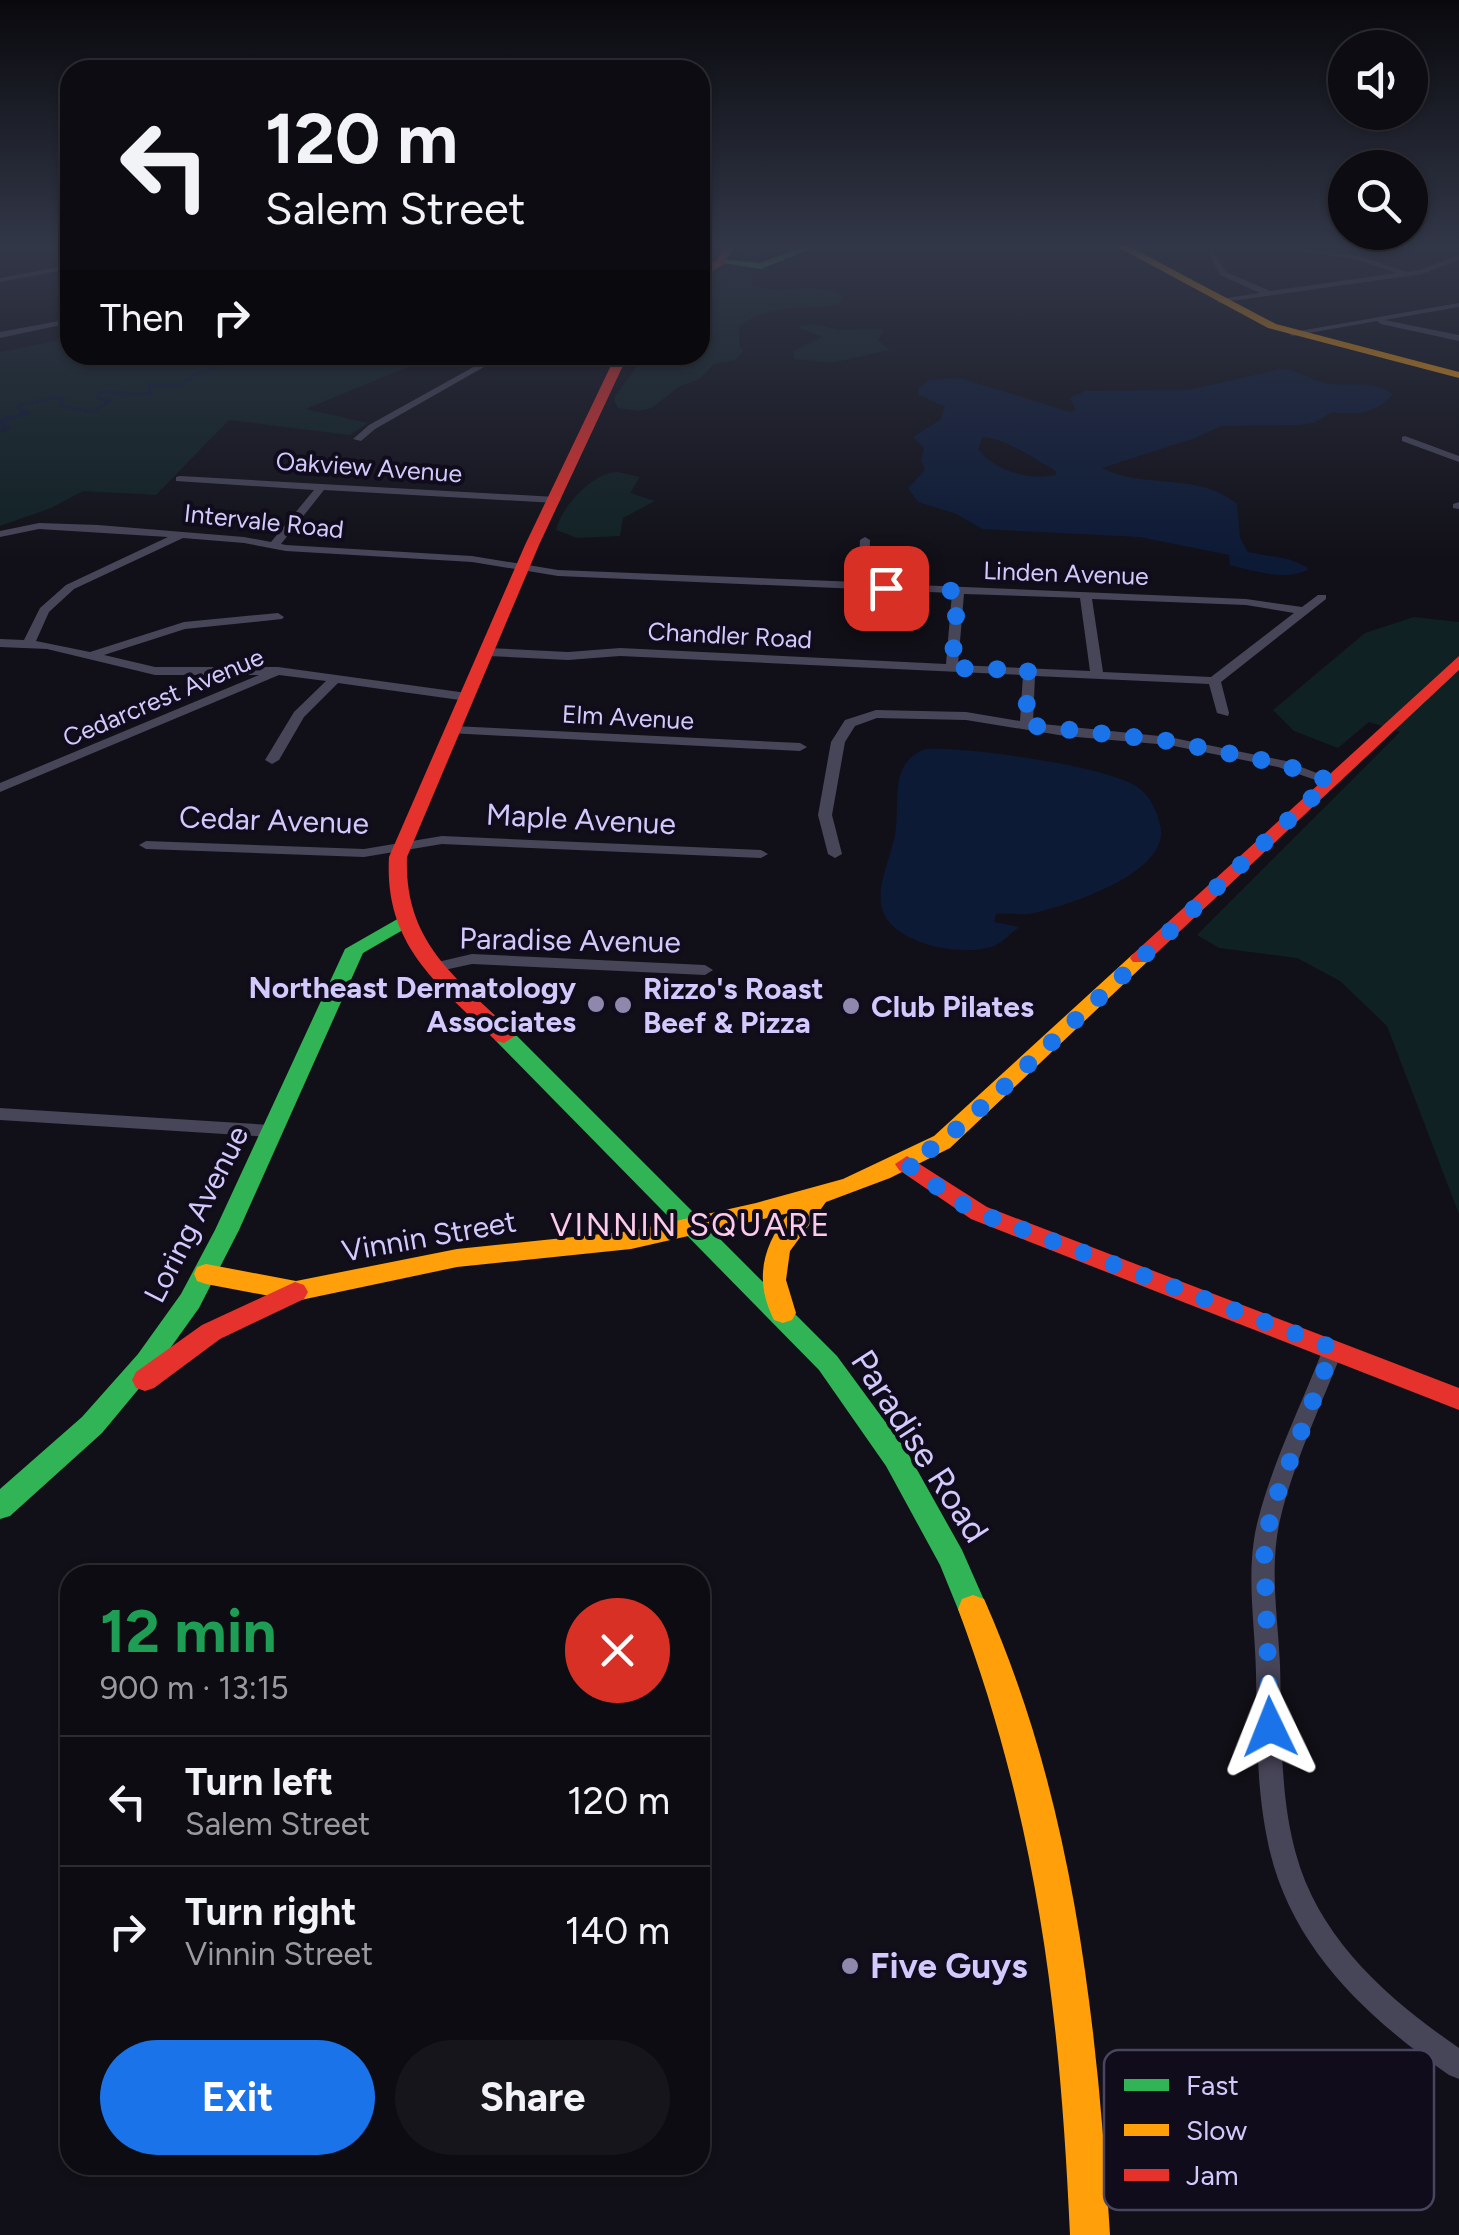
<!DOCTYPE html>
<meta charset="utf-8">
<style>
body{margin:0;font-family:Figtree,sans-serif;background:#16151b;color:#f1f3f6;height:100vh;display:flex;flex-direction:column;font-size:38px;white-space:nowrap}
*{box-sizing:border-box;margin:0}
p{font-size:32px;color:#9a9b9f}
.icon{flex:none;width:55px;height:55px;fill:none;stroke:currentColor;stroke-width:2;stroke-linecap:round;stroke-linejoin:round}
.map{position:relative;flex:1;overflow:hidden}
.side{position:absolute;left:60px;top:1565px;width:650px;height:610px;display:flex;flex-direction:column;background:#0d0c12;border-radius:30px;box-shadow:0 2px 8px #0004,0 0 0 2px #2d2c32}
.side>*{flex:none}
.top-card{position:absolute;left:60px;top:60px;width:650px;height:305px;border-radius:30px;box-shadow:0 2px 8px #0004,0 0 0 2px #2d2c32;background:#0d0c12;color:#f1f3f6;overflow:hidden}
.fabs{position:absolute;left:1328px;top:30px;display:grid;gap:20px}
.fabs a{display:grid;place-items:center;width:100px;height:100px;border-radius:50%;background:#0d0c12;box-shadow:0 2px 8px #0004,0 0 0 2px #2d2c32;font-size:50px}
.pin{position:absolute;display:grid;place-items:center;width:85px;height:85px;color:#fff;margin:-42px;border-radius:20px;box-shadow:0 5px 15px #0006}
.me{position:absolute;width:110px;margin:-55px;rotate:358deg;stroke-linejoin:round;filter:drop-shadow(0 0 8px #0008)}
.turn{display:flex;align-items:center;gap:35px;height:210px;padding:0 40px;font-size:45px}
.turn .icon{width:130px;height:130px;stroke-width:2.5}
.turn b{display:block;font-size:70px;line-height:85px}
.then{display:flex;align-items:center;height:95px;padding:0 40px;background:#0003;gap:20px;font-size:38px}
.round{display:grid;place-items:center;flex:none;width:105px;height:105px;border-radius:52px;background:#16151b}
.summary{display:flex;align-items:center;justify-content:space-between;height:170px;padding:0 40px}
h1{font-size:60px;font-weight:700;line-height:75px;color:#1e9e55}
.action{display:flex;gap:20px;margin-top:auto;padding:20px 40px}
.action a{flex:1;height:115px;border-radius:60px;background:#1a73e8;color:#fff;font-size:40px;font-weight:700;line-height:115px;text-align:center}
.action a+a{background:#16151b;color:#f1f3f6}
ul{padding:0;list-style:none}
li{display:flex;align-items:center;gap:30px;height:130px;padding:0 40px;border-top:2px solid #2d2c32}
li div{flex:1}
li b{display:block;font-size:38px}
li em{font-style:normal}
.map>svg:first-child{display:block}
</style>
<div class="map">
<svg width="1459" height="2235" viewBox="0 0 1459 2235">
<rect width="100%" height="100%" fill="#111018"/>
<path fill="#102123" d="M753,246H789L742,268L754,276L751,284C776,298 810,278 843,296L838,306C803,308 768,305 739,326V345L744,350L736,360L714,364L700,379L680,386L652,408L638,411L618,408L614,401L616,395L642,360V355H700V282L738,262Z
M814,324L838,330L880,329L884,331L878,340L890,350L831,363L794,359L793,351L823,337L797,327Z
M70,338V355H437L306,409L368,423L350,435L229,420L156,495L83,491L51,508L0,526V352Z
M618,472L640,477L630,493L655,501L623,518L620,536L577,538L556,530C561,507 594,471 618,472Z
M1414,617L1459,622V1214L1387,1026L1340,981L1297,958L1219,948L1197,935L1400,732L1369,722L1338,748L1294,731L1273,710L1365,633Z"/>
<path fill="#0d1a36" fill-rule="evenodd" d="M1281,369C1299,369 1312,382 1329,384C1350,386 1373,380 1393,394C1380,411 1358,417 1332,412L1314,423L1299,425L1221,426L1195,438L1102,468C1142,489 1200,472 1237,504L1240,538L1248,552L1288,559L1307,567L1308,570C1284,581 1254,571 1230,565L1229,555L1140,537L983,529L954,513L918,502L908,488L925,470L921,460L924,448L913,437L940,420L945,407L919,395L918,389L929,380L960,378L1070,412L1076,410L1070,398L1085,391L1188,390ZM983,437C1005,438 1036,460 1056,471V475C1029,480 996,472 978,449Z
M926,749C969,747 1101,765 1136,786C1149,794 1156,809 1160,824C1173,872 1070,905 1034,913C1022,916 1008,912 996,914L994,922L1019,927C1011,933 1003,942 994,946C963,958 886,944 881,904C878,881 891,857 895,835C901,805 887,762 926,749Z"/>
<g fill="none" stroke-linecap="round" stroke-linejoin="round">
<path stroke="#0d1a36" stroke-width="2.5" d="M700,296L777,246
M15,417L30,413L19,409V405L59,397L64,398L60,406L93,412L110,401L98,398L99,392C118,390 131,398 150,393L149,385H181L194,375L219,366L250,365L256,361L253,355"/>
<path stroke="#0d1a36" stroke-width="4" d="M0,421L25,414
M0,422L8,428L0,431"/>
<path fill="#474558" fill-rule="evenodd" d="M1273,246L1359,256L1407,272L1420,270L1459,255V260L1422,274L1217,303L1220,299L1260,293L1220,275L1210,255L1214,253L1226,272L1270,291L1397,273L1358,260Z
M70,265V269L0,282V278Z
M1459,303V307L1384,320L1459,335V341L1381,324L1377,321L1292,336L1288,333Z
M70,319V323L0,338V332Z
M495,355H505L375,429L361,441L353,439L369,425Z
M1405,436L1459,456V462L1402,441V437Z
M180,476L556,497L561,500L556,503L324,490L281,544L286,545L472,556L558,570L858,582L860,540L865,537L870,540L869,583L1246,599L1302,607L1318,595H1326V599L1221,682L1229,713L1228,716L1217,713L1209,684L1035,676L1033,723L1169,737L1286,761L1337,781L1330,785L1278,767L1169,745L1065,736L966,720L877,718L855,726L845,742L832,815L842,854L835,858L828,854L818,815L831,742L845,720L876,710L966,712L1020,721L1023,675L620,656L568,660L488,656L482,652L488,648L568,652L620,648L946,664L952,593L558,576L472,562L286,551L244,543L183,538L74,589L49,612L36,641L90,652L184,622L278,613L284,617L282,619L185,629L104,655L155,667H278L467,693L473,697L467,701L338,683L304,717L279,760L272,764L265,760L294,712L326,681L279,675L0,792V783L259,675H155L47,649L0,647V639L24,640L40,608L66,585L168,537L39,529L0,537V531L39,523L98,525L244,537L271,542L314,490L176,481V477ZM964,594L1080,598L1090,671L958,665ZM1092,599L1246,605L1294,613L1211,677L1103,672Z
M1459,502V509L1453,508V504Z
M453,726L800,743L807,747L800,751L448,733V727Z
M442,836L761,850L768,854L761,858L442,844L364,857L146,849L139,845L146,841L364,849Z
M472,954L705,965L713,970L705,975L472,964L435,972L427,967L429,964Z
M0,1108L272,1125L281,1131L272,1137L0,1120Z
M1333,1341L1340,1343L1343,1349C1321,1406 1294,1461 1280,1520C1269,1568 1278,1617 1280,1665C1282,1727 1279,1793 1296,1854C1319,1939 1389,2000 1459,2048V2079L1449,2075C1362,2014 1285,1942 1266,1833C1256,1780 1257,1726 1256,1673C1255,1622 1245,1570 1258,1520C1273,1461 1301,1406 1323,1349L1326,1343Z"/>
<path fill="#30b455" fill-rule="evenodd" d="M805,246H818L761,269L716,262L721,259L760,263Z
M401,917L411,923L408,927L363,953L239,1230L199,1308L156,1368L102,1433L10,1516L0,1519V1489L82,1417L138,1354L181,1294L215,1230L345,949Z
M504,1029L512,1031L837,1356L906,1450L962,1550L988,1609L984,1619L973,1623L962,1619L940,1565L886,1466L819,1370L496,1041L493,1036Z"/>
<path fill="#ff9f0a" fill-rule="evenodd" d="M1116,246H1128L1276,324L1459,372V378L1268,328Z
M1140,952L1147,954L1150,958L1147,962L950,1148L890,1178L826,1202L790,1251L786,1280L796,1313L792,1320L783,1323L774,1320C754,1281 762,1246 789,1213L631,1249L457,1267L296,1301L206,1284L197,1281L194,1274L197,1267L206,1264L296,1281L457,1249L631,1231L756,1203L843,1179L934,1136L1133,954Z
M973,1595L984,1599C1073,1799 1097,2019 1110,2235H1070C1060,2010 1037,1821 958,1609L962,1599Z"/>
<path fill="#e5322d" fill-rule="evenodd" d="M724,246H734L724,264L700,279V272L717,260Z
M616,355H628L539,545L407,857C404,942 455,977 512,1031L515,1036L504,1043L496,1041C438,984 384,946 389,857L525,545Z
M1459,656V670L1147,962H1133L1130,958L1133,954Z
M907,1156L987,1207L1459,1388V1410L971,1219L899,1170L895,1164Z
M295,1282L304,1285L308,1292L304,1299L220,1339L154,1388L145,1391L136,1388L132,1380L136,1372L202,1325Z"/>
</g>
<linearGradient id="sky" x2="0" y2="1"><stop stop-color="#09090d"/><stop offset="0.44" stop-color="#323748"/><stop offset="1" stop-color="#323748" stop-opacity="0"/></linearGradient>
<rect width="1459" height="559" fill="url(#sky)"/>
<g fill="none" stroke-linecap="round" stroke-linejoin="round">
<path stroke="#1a73e8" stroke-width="18" stroke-dasharray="0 32.4" d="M886,588L958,591L952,668L1028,670L1026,725L1169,741L1281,764L1330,781L1003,1088L942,1142L907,1164L955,1200L979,1213L1333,1348L1276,1498L1264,1543L1270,1727"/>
</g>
<g fill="#8e88ac" stroke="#100c1b" stroke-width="4">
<circle cx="596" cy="1004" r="10"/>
<circle cx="623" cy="1005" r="10"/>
<circle cx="851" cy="1006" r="10"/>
<circle cx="850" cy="1966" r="10"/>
</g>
<g text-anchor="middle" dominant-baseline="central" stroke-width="8" stroke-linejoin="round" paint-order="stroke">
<g font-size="25" fill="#d2c9fc" stroke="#100c1b">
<text transform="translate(369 467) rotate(4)">Oakview Avenue</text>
<text transform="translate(264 521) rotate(6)">Intervale Road</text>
<text transform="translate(1066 573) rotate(2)">Linden Avenue</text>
<text transform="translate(730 635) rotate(3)">Chandler Road</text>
<text transform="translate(163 697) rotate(-23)">Cedarcrest Avenue</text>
<text transform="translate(628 717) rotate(3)">Elm Avenue</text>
</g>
<g font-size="30" fill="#d2c9fc" stroke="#100c1b">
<text transform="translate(581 819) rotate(3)">Maple Avenue</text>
<text transform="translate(274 820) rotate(2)">Cedar Avenue</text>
<text transform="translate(570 940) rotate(1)">Paradise Avenue</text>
<text transform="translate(196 1214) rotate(-63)">Loring Avenue</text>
<text transform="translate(429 1236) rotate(-10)">Vinnin Street</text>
</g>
<g font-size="30" font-weight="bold" fill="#d2c9fc" stroke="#100c1b" text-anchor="start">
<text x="576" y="987" text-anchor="end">Northeast Dermatology<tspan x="576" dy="34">Associates</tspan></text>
<text x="643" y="988">Rizzo's Roast<tspan x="643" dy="34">Beef &amp; Pizza</tspan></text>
<text x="871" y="1006">Club Pilates</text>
</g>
<g font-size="32" letter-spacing="2.5" fill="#fccbe7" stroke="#100c1b">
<text x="691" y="1225">VINNIN SQUARE</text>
</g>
<g font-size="35" fill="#d2c9fc" stroke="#100c1b">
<text transform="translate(920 1446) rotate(57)">Paradise Road</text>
</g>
<g font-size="35" font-weight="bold" fill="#d2c9fc" stroke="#100c1b" text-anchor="start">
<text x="870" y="1966">Five Guys</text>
</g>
</g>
<rect x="1104" y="2050" width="330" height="160" rx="15" fill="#100c1b" stroke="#4a455e" stroke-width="2.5"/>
<rect x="1124" y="2079" width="45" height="12" fill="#30b455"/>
<rect x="1124" y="2124" width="45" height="12" fill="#ff9f0a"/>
<rect x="1124" y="2169" width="45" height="12" fill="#e5322d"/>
<g font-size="28" fill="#d2c9fc">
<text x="1186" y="2095">Fast</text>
<text x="1186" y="2140">Slow</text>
<text x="1186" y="2185">Jam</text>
</g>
</svg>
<div class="fabs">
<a><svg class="icon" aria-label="sound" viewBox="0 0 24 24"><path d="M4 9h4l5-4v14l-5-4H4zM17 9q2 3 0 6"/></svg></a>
<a><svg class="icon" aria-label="search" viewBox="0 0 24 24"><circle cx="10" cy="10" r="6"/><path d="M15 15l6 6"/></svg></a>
</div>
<div class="pin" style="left:886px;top:588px;background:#d93025"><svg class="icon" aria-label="arrive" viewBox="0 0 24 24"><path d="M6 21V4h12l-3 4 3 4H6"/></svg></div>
<svg class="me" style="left:1270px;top:1727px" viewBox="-20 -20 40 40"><path d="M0-17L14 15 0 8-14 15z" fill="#1a73e8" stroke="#fff" stroke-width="4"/></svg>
<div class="top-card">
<div class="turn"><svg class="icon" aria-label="left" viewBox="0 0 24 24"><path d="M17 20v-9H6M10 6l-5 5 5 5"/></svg><div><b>120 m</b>Salem Street</div></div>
<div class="then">Then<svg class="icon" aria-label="right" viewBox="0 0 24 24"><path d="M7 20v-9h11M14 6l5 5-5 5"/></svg></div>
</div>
<section class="side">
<div class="summary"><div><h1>12 min</h1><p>900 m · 13:15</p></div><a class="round" style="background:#d93025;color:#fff"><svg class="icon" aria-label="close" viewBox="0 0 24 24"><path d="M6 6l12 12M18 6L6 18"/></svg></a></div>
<ul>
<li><svg class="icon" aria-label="left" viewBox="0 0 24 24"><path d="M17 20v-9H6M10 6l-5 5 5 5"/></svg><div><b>Turn left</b><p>Salem Street</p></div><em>120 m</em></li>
<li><svg class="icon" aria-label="right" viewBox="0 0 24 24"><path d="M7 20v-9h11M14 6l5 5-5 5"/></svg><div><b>Turn right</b><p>Vinnin Street</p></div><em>140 m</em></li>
</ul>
<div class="action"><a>Exit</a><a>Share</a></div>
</section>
</div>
